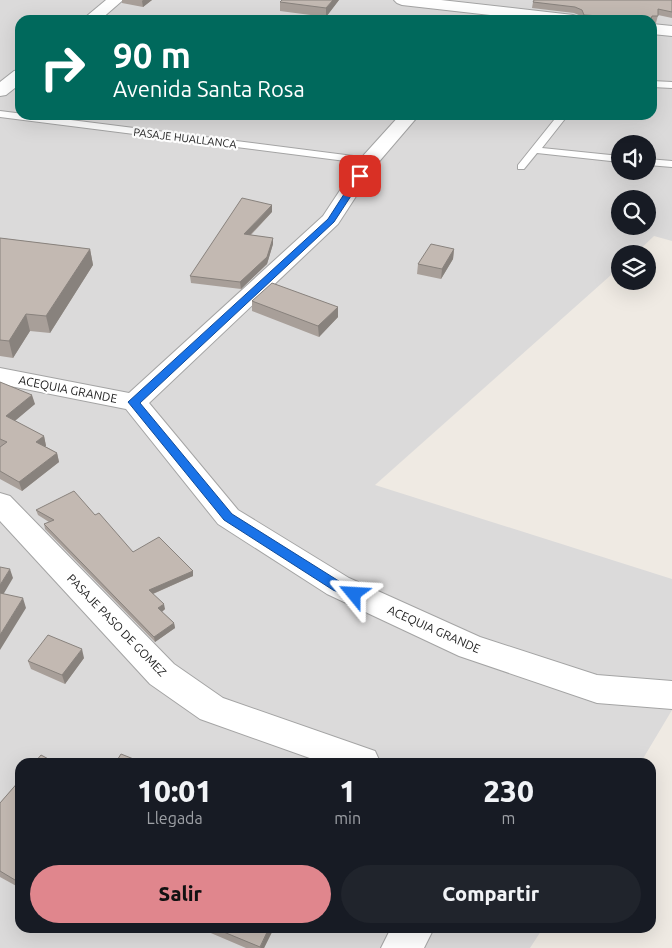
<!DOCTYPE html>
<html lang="es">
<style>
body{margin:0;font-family:Ubuntu,sans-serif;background:#20242c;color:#f1f3f6;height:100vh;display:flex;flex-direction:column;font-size:19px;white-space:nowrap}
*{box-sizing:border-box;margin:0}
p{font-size:16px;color:#9ea1a6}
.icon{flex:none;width:28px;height:28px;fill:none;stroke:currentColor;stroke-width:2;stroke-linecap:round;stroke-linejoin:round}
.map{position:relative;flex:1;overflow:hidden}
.panel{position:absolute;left:15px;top:758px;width:641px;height:175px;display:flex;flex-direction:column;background:#171b24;border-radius:15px;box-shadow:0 5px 20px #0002}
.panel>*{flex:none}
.guide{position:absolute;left:15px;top:15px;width:642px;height:105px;border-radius:15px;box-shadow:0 5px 20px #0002;background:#00695c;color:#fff;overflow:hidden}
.controls{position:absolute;left:611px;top:135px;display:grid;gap:10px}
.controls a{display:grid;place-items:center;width:45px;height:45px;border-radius:50%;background:#171b24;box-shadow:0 5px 20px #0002;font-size:25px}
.pin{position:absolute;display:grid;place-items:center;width:42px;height:42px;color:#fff;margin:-21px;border-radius:10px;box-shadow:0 2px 8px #0006}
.me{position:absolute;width:55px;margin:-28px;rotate:297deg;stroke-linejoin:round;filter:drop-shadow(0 0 4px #0008)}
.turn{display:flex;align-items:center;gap:18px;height:105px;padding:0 15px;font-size:22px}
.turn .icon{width:65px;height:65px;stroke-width:2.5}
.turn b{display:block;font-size:35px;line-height:42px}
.eta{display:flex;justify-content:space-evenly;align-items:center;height:85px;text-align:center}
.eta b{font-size:30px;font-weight:800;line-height:35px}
.button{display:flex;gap:10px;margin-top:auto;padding:10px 15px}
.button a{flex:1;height:58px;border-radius:30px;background:#e0868d;color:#111;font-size:20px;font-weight:800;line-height:58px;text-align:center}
.button a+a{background:#20242c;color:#f1f3f6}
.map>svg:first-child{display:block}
</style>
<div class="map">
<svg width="672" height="948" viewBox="0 0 672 948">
<rect width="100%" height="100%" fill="#efeae3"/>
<path fill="#dbdada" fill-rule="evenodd" d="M0,0H672V241L654,236L635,254H620V267L375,485L672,579V710L641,762H20V928H543L530,948H0ZM20,20H652V115H20ZM620,144H648V171H620ZM620,199H648V226H620Z"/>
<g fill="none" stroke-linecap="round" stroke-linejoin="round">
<g stroke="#a4a4a4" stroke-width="2">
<path id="service" d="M652,81L672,82V88L652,87Z
M0,111L369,158L374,161L369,164L0,117Z
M558,115H568L542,148L620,156V162L537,153L524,169H518V165Z
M648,159L672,161V167L648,165Z"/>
</g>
<g stroke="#a4a4a4" stroke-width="2">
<path id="minor" d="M106,0H123L100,20H82Z
M394,0H441L573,15L579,17L581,20H533L402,5L397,3Z
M652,24L672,26V36L652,34Z
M20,70V84L6,95L0,96V82L14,71Z
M400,115H419L377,164L338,224L149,403L238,510L349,578L480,637L597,675L672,681V709L597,703L459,656L327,594L218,524L126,409L0,384V368L129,393L323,216L362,157Z
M0,493L10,496L174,664L223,698L375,751L380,762H321L200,719L150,684L0,521Z
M391,928H434L424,948H381Z"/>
</g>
<use href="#service" fill="#fff" fill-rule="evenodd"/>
<use href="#minor" fill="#fff" fill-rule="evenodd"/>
</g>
<path fill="#a89f99" d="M122,0H152L143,7L122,3Z
M339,0L326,17L280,11V2Z
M672,0V18L658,15L656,23H652V20H582L581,16L574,13L532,8L533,2Z
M272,212L251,235L273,238V244L267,264L241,289L191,283L190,276Z
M0,238L90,249L93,265L50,333L30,331L13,358L0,356Z
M454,249L453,259L441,279L417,274L418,264Z
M252,301L338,307V317L319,337L252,311Z
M0,382L35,404L14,421L44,436L46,446H45L57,453L59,462L22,491L0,479Z
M36,510L95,515L133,552L193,571V576L153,594L165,609L162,612L174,623L175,628L155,642L45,529L44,524L49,522L38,515Z
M84,658L65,684L31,669L28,661Z
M20,780V888L0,877V803Z
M199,928H274L264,948H246Z"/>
<path fill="#88827d" d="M143,0H152L143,7L142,1Z
M333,0H339L326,17V8Z
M272,205V212L245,240L244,234Z
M273,238V244L267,264L241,289L240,282Z
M90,249L93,265L50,333L46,316Z
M454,249L453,259L441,279L442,269Z
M338,307V317L319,337L318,326Z
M26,314L30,331L13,358L9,341Z
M32,395L35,404L9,426L6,416Z
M44,436L46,446L39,451L36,442Z
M57,453L59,462L22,491L19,482Z
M10,569L13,578L0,600V585Z
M193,571V576L150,595L149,590Z
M23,598L26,608L0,650V635Z
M164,604L165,609L159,614L158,608Z
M174,623L175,628L155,642L154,637Z
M82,649L84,658L65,684L62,675Z
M269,928H274L264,948H260Z"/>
<path fill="#c3b9b2" stroke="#88827d" d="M282,0H333L326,8L280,2Z
M534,0H672V12L658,9V16H652L651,19L584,15L582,10L575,7L533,2Z
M242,198L272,205L244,234L273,238L267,257L240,282L190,276Z
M0,238L90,249L46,316L26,314L9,341L0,340Z
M431,244L454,249L442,269L418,264Z
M272,283L338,307L318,326L252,301Z
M0,382L32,395L6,416L44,436L36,442L57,453L19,482L0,471V447L7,442L0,439Z
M74,491L95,515L99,513L133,552L159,537L193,571L149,590L164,604L158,608L174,623L154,637L44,524L54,520L36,510Z
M0,567L10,569L0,585Z
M0,593L23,598L0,635Z
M48,635L82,649L62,675L28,661Z
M121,754L141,762H116Z
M41,755L54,762H35Z
M20,780V883L0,871V803Z
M214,928H269L260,947Z"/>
<path fill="#1a73e8" stroke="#114b97" d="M357,174L364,176L334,222L140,403L232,514L342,583L359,590L361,594L359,597L354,599L333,590L224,520L128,402L328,219Z"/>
<g text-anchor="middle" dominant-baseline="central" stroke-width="4.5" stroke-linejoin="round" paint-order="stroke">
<g font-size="11" fill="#1d1d1d" stroke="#fff">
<text transform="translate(185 138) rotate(7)">PASAJE HUALLANCA</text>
</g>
<g font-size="12" fill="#1d1d1d" stroke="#fff">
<text transform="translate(68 389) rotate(11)">ACEQUIA GRANDE</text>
<text transform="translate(117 625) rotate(46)">PASAJE PASO DE GOMEZ</text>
<text transform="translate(434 629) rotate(24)">ACEQUIA GRANDE</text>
</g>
</g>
</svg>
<div class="controls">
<a><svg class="icon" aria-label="sound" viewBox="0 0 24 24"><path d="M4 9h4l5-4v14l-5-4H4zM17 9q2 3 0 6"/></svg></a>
<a><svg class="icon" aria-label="search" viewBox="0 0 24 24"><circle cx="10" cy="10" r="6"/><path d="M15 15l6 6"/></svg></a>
<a><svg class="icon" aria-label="layers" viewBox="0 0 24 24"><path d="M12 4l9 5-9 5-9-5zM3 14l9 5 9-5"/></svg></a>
</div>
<div class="pin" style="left:360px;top:176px;background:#d93025"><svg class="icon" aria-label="arrive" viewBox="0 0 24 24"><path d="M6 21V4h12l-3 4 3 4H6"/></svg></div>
<svg class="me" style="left:354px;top:594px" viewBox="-20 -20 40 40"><path d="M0-17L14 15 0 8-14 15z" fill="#1a73e8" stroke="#fff" stroke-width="4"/></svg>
<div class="guide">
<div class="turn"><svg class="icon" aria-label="right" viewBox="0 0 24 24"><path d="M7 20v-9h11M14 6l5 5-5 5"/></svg><div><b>90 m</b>Avenida Santa Rosa</div></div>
</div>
<section class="panel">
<div class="eta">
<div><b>10:01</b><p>Llegada</p></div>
<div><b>1</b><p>min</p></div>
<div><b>230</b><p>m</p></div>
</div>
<div class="button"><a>Salir</a><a>Compartir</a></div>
</section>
</div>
